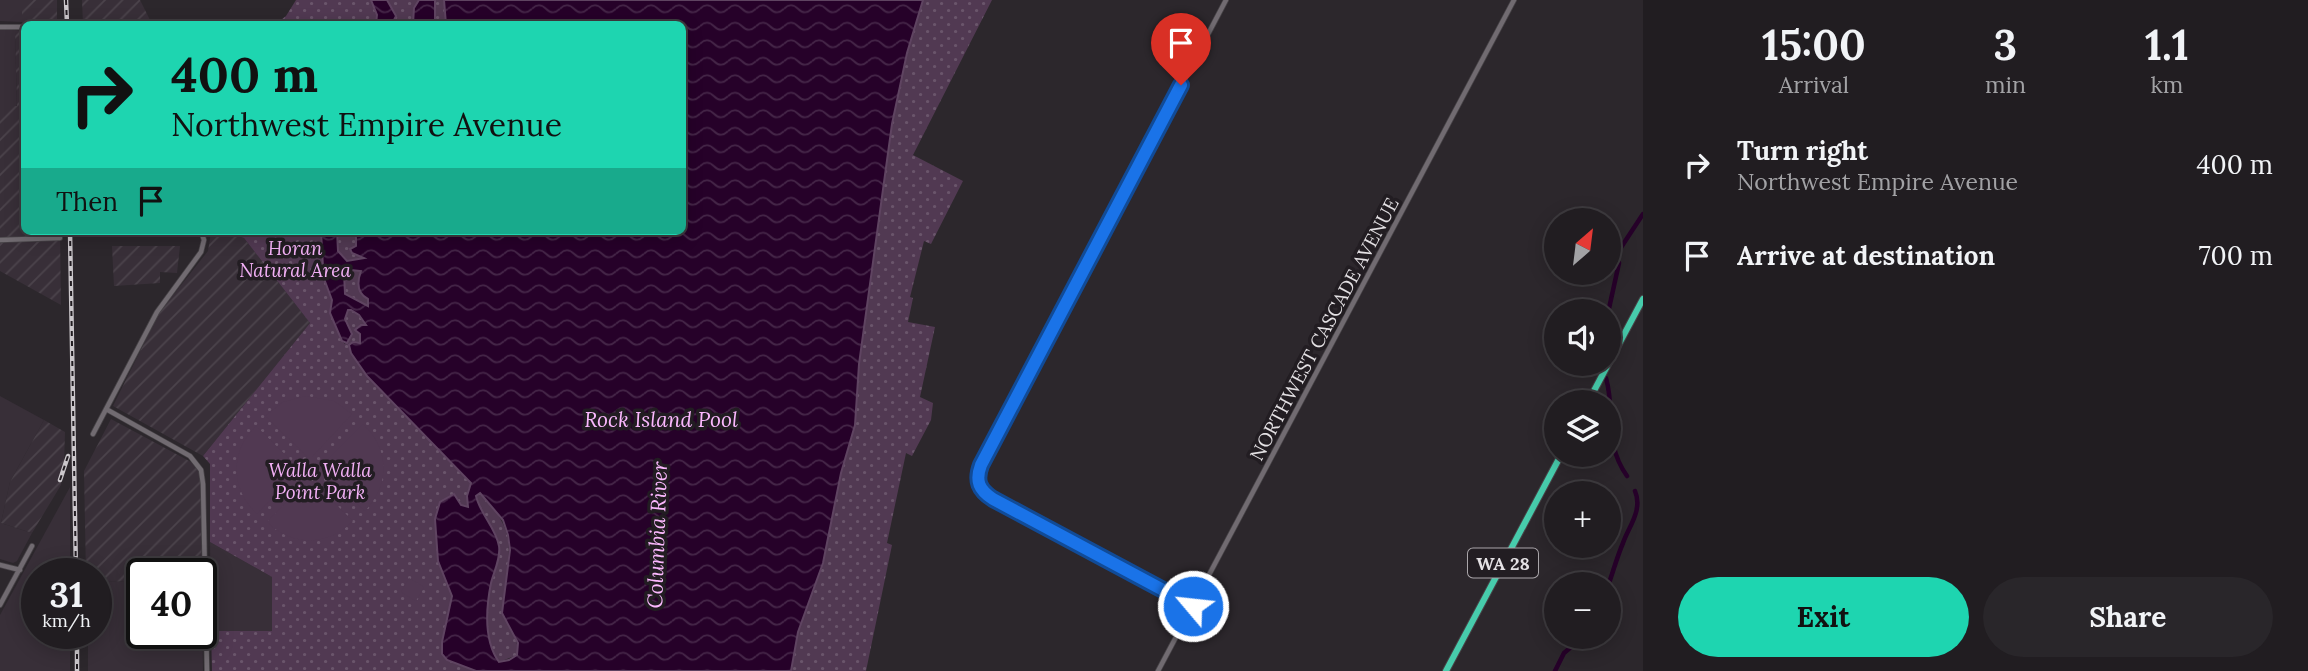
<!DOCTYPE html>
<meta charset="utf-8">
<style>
body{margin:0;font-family:Lora,serif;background:#29262a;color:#f1f3f6;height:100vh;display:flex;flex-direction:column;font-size:26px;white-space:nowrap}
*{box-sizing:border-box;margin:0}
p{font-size:23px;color:#a2a2a5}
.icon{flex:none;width:38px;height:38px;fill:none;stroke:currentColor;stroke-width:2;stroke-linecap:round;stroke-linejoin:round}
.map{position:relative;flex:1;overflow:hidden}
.sheet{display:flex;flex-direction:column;background:#211d21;width:665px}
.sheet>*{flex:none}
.hud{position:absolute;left:21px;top:21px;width:665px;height:214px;border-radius:10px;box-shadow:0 4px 18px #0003,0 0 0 2px #3e3b3f;background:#1ed5b0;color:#111;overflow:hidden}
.needle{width:46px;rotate:28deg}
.buttons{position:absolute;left:1544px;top:208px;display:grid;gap:14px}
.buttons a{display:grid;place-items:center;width:77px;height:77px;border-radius:50%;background:#211d21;box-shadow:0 4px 18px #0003,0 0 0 2px #3e3b3f;font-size:35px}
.speed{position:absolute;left:21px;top:558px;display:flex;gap:14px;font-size:35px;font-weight:700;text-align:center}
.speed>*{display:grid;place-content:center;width:91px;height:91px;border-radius:50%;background:#211d21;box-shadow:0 4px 18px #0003,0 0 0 2px #3e3b3f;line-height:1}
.speed small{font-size:18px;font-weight:400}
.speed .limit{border:4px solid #111;border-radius:10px;background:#fff;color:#111}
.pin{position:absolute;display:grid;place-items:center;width:60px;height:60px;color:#fff;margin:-72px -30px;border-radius:50% 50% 50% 0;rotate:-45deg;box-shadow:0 0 7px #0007}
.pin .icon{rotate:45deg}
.me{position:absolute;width:77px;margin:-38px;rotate:298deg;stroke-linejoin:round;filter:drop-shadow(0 0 5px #0008)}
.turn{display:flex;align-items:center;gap:24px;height:147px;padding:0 35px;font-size:32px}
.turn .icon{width:91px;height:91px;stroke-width:2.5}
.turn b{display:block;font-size:49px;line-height:60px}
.then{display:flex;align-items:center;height:66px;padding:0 35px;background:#0003;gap:14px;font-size:26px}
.eta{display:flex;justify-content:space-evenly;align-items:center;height:119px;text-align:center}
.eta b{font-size:42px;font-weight:700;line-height:49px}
.cta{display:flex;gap:14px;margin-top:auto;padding:14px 35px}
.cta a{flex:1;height:80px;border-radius:42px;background:#1ed5b0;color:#111;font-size:28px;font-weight:700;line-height:80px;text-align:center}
.cta a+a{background:#29262a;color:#f1f3f6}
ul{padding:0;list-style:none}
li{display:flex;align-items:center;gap:21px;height:91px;padding:0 35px}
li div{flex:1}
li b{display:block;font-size:26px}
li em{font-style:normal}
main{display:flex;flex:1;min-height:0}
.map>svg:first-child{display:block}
</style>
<main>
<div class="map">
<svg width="1643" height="671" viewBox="0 0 1643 671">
<defs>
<pattern id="industrial-furrows" width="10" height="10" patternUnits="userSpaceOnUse" patternTransform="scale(1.75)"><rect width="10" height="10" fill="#382f38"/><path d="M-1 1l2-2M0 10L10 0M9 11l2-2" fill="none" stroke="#4b434b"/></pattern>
<pattern id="park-dots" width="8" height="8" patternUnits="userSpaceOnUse" patternTransform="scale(1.75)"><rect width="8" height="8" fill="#513952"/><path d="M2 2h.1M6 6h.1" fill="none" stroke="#6a556b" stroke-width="1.8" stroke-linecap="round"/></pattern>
<pattern id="water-waves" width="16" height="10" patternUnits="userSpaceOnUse" patternTransform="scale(1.75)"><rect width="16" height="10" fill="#260129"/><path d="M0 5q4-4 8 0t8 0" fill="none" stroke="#452648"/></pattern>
</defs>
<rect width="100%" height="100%" fill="#2c272c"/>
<path fill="#382f38" d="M0,0H22V22L0,21Z
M0,30H15L17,107H0Z
M0,396L44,420L10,482L1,523L32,533L17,561L13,563L0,559Z
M70,487V574H37V634H70V671H0V615Z
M210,542L272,577V631H211Z
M202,580L203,671H88V634H96V582L142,581V634H201Z"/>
<path fill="url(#industrial-furrows)" d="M22,0H57V22H22Z
M82,0H140L152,24H83Z
M15,30L24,31V231H60L61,305L0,271V107L17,106Z
M80,231H197L198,234L80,233Z
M211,233H225L244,238L310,323L203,456L113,406L159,313L208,251Z
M112,246H180L177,273L160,272V283L114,286Z
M111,419L191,462L201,471L202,580L201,574H142V581L96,582V574H86L84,471Z
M44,420L65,432L64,465L61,485L32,533L1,523L10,482Z"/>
<path fill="url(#park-dots)" d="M296,0H371L377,15L376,24H276L286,16Z
M387,0H419L414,8L413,24H392L396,16Z
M435,0H444L446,24H435Z
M923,0H992L913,155L963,181L931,244L924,241L910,297L913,298L908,322L935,327L920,397L933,403L931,420L912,456L906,453L887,543L892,545L866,671H791L798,632L823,563L841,473L855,425L859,364L892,123L907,53Z
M222,231H321L323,276L332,299L330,313L342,341L345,344L351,332L345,319L348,310C357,310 361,319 366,326L359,332L360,343H357L356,359L359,365L393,404L469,480L471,484L468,490V508L461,505L454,494L440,502L435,519L438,561L452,596L442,642L476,671H212L211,631H272V577L210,542V464L203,456L310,323L244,238Z
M337,231H354L356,238V247L351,249L366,258L347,261L338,251Z
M351,270L362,271L368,306L345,294L344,273Z
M480,493C524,538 505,556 503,610C502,625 520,630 517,655L499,662C484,640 485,608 491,583C494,570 501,558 499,545C496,528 480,513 476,496Z"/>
<path fill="#513952" d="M306,396L334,401L352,414L312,457H308L265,416L283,402Z
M363,424C390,449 390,485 365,511L321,471L322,465Z
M256,426L298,467V471L257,514C230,489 230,451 256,426Z
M308,480H311L353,521C329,546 292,547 267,522Z
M409,578L424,587L416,601L401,592Z"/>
<path fill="url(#water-waves)" stroke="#5f4461" stroke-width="2" fill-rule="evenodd" d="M371,0H387L396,16L392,24H376L377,15Z
M419,0H435V24H413L414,8Z
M444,0H923L907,53L892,124L859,364L855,425L841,473L823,563L798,632L791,671H476L447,660L442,654V642L452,596L438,561L435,519L440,502L454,494L461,505L468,507L467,496L471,483L367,376L351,353L349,345L353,342L360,343V334L355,330L361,325H366L359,315L351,310H348L345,319L352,334L347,343L342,341L330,313L332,300L323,276L318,274L323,267L321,231H337L338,251L347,261L364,258L352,253L350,249L356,246V238L354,231H408L410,233L413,231H682V24H446ZM351,270L361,271C357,282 356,293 368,299V306L345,294L344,273ZM480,493L503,520L508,535L510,550L502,613L518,643L517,655L509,660L499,662C484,641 486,608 491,583C494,571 501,558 499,546C496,528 480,514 476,496Z"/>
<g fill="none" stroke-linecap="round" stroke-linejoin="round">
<path stroke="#260129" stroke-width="4.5" d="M1620,249L1643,214
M1608,313L1619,263
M1603,364V367
M1606,378C1616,413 1603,442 1627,476
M1608,586C1613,572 1617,557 1623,543C1629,526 1643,510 1635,491
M1555,671L1564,653L1583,637"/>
<g stroke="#464246" stroke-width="6">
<path id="minor" d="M0,27H24
M0,240L60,238
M106,409L190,456L201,470L203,484L207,671
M93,434L157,312L201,252L204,240L201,231
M0,565L20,570
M0,605L32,546
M1193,605L993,499C979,490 975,481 981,465L1226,0
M1158,671L1514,0"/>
</g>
<g stroke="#464246" stroke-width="8">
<path id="highway" d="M1588,402L1643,299
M1446,671L1561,455"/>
</g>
<use href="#minor" stroke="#716b71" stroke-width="4.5"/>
<use href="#highway" stroke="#47ccac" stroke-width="6"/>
<g stroke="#cbc7cb" stroke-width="4.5">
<path id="rail" d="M66,0L67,24
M70,231L76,574
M60,480L68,456
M77,634V671"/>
</g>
<use href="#rail" stroke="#221d22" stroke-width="2" stroke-dasharray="5" stroke-linecap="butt"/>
</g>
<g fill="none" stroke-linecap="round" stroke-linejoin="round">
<g stroke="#114b97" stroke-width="18">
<path id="route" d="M1181,85L981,465C975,481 979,490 993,499L1193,606"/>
</g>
<use href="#route" stroke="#1a73e8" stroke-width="12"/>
</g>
<g text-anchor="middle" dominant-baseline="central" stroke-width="7" stroke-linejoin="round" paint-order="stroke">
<rect fill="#221d22" stroke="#aaa6aa" stroke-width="2" x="1468" y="548.5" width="70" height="29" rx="5"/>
<g font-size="18" font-weight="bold" fill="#e4e1e4">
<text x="1503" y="563">WA 28</text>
</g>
<g font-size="19" font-style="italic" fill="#f2b0f5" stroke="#221d22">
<text x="295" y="248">Horan<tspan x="295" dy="22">Natural Area</tspan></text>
<text x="320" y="470">Walla Walla<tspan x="320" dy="22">Point Park</tspan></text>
</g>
<g font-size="19" fill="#e4e1e4" stroke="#221d22">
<text transform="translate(1324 329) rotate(-62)">NORTHWEST CASCADE AVENUE</text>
</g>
<g font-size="21" font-style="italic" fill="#fbb8fe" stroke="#221d22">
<text x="661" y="419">Rock Island Pool</text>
<text transform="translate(657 535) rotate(-88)">Columbia River</text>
</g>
</g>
</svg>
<div class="buttons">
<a><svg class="needle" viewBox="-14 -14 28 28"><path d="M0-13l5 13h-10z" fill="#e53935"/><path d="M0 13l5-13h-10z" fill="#a2a2a5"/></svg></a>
<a><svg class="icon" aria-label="sound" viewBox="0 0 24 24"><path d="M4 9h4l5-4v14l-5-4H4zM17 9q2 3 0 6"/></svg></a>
<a><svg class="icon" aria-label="layers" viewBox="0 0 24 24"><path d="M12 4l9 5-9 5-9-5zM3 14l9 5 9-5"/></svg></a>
<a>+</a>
<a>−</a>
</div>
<div class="speed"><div>31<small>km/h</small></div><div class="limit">40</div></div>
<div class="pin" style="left:1181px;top:85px;background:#d93025"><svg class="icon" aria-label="arrive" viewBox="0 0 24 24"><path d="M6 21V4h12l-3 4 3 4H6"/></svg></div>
<svg class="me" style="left:1193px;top:606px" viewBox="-20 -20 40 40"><circle r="17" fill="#1a73e8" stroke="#fff" stroke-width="3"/><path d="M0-11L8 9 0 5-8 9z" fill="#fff"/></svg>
<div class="hud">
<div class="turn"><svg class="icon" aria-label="right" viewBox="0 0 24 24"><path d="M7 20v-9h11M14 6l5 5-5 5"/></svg><div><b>400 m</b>Northwest Empire Avenue</div></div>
<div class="then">Then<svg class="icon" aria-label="arrive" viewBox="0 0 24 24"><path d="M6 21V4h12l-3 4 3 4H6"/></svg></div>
</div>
</div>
<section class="sheet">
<div class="eta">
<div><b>15:00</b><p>Arrival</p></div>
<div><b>3</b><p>min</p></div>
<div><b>1.1</b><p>km</p></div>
</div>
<ul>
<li><svg class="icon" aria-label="right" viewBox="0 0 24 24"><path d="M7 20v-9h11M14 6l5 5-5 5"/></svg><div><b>Turn right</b><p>Northwest Empire Avenue</p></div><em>400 m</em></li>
<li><svg class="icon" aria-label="arrive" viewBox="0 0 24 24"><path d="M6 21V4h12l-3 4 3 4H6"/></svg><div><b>Arrive at destination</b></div><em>700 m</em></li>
</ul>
<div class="cta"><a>Exit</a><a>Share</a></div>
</section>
</main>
